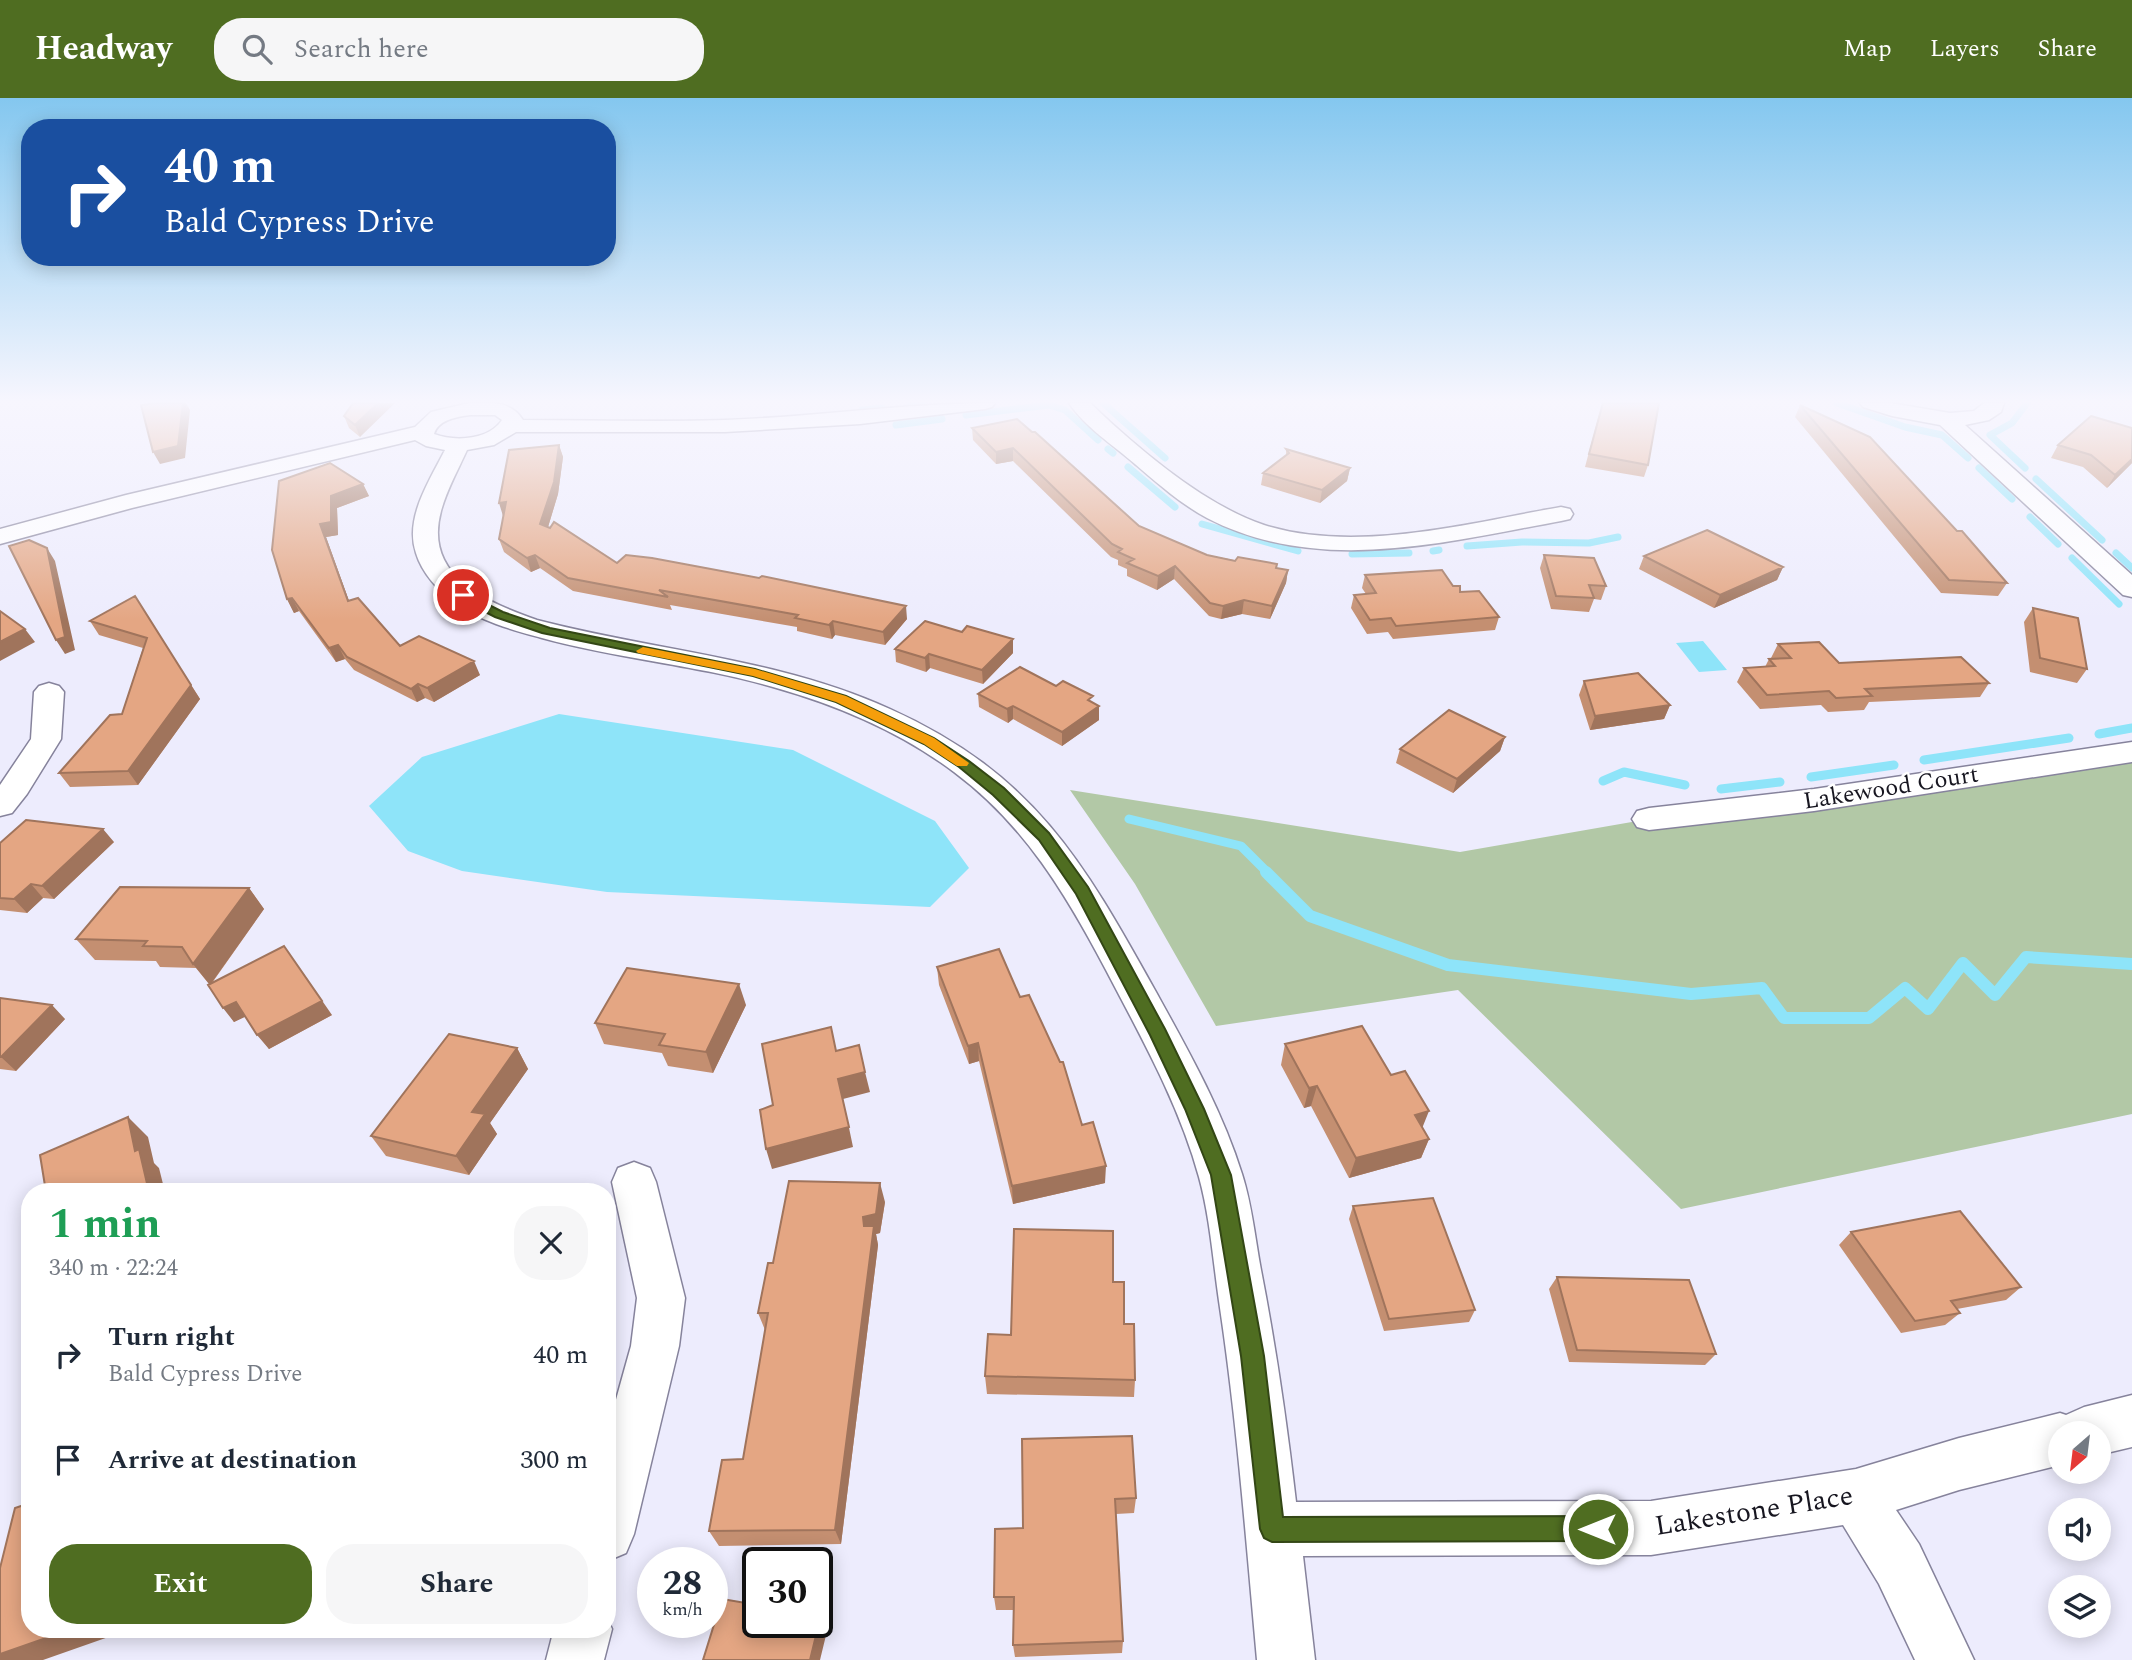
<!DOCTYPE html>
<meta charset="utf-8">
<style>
body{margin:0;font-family:Spectral,serif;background:#f6f6f7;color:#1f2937;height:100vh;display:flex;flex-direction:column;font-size:26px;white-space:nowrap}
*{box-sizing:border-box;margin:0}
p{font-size:23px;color:#747a83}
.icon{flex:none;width:38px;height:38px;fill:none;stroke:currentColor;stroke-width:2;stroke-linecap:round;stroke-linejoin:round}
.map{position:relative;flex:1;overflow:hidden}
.sheet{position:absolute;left:21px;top:1085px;width:595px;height:455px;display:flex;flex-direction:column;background:#fff;border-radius:28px;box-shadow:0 4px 18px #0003}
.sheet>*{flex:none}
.hud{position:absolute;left:21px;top:21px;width:595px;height:147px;border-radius:28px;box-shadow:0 4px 18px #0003;background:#1a4fa0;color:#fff;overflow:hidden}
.needle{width:46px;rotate:208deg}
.buttons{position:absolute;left:2048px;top:1323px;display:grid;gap:14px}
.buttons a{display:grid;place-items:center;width:63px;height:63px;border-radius:50%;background:#fff;box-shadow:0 4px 18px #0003;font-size:35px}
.speed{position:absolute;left:637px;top:1449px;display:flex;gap:14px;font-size:35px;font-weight:700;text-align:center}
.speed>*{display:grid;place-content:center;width:91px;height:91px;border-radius:50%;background:#fff;box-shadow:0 4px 18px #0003;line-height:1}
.speed small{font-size:18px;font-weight:400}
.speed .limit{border:4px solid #111;border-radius:10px;background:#fff;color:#111}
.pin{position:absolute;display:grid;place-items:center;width:60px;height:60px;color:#fff;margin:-30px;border:4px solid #fff;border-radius:50%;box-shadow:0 2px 7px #0007}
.me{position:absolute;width:77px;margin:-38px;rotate:270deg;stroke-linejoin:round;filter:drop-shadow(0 0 5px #0008)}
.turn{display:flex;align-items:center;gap:24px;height:147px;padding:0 28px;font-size:32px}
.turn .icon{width:91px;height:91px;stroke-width:2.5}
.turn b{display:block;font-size:49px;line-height:60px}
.round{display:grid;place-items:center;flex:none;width:74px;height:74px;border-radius:28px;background:#f6f6f7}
.head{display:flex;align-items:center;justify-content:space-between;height:119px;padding:0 28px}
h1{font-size:42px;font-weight:700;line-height:52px;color:#1e9e55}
.action{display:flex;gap:14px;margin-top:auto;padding:14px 28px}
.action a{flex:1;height:80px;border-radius:28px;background:#4f6d21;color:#fff;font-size:28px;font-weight:700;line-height:80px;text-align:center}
.action a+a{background:#f6f6f7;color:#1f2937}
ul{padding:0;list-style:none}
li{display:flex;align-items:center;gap:21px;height:105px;padding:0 28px}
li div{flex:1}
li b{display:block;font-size:26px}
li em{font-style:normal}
header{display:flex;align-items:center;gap:42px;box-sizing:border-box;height:98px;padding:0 35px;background:#4f6d21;color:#fff}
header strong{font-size:33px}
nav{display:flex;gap:38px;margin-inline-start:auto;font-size:24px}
.search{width:490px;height:63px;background:#f6f6f7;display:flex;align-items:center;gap:18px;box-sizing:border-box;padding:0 24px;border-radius:28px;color:#747a83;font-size:26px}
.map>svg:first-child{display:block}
</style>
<header>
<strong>Headway</strong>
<div class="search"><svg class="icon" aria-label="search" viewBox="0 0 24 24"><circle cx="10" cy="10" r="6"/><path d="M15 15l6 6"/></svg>Search here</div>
<nav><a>Map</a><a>Layers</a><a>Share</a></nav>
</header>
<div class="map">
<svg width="2132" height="1562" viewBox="0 0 2132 1562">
<rect width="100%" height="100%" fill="#edecfd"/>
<path fill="#b2c8a6" d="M2132,654V1016L1681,1111L1458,892L1216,928L1135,786L1070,692L1460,754L1649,721Z"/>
<path fill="#8ee4f9" d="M1703,543L1727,572L1699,574L1676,545Z
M559,616L793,652L935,723L969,770L930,809L607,794L462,773L408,753L369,708L422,659Z"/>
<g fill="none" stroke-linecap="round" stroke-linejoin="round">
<path stroke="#8ee4f9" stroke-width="7" d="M1103,305L1165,360
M1837,305L1905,329L1942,337L1968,360
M910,306L922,305
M862,312L882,310
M966,317L1049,307L1065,312L1098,342
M896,327L942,321
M1108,351L1113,355
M1128,369L1175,409
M1979,370L2012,401
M2025,370L1990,337L2012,325L2027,305
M2036,381L2102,442
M2030,419L2058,446
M1202,426L1298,453
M1467,448L1522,444L1589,445L1618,439
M1433,453L1439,452
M2116,455L2132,470
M1352,456L1409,455
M2072,460L2119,506"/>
<path stroke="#8ee4f9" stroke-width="9" d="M2099,636L2132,630
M1924,662L2069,640
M1811,679L1894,667
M1603,683L1624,674L1685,687
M1721,691L1780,684
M1129,721L1241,748L1268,775"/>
<path stroke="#8ee4f9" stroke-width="12" d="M1266,774L1310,818L1448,867L1691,896L1762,890L1784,920H1869L1905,890L1928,911L1963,865L1995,897L2026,859L2132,866"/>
<g stroke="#86839c" stroke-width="3">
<path id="street" d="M469,305C491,305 510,302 523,322C591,322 658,324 725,322C815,319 905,305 995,305L992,309L985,311L860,326L725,334H516L494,347L467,352C458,372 447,391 441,413C423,479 487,504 537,522C655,553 778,560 890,611C1034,676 1083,763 1156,894C1188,952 1222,1012 1242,1076C1252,1107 1255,1140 1261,1172C1276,1249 1287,1326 1296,1404L1651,1403L1856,1371L1959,1340L2060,1315L2066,1317L2084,1309L2132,1297V1349L2098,1357V1335H2060V1367L1959,1392L1896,1412L1919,1446L1974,1562H1915L1879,1486L1843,1427L1651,1457L1303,1458L1315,1562H1257C1246,1442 1237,1322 1219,1203C1213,1162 1210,1119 1199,1079C1179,1006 1141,939 1106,872C1066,796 1024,726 954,674C901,634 837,607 773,589C697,567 618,561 542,540C513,532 482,524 457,506C439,494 422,475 416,455C404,420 430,382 445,352L426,348L415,342L132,410L0,446V431L126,397L415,329L431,314ZM470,317H495L502,322C489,342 455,344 434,336C438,322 456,319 470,317Z
M1069,305H1090C1136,349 1204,407 1264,427C1356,456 1469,425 1561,409L1570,411L1573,416L1570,421L1561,423C1445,444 1319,478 1207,420C1181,406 1157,385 1135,366C1113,347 1085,329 1069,305Z
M1860,305H1890L1950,315L1974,313L1984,305H2004L2001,314L1989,322L1965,327L2132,477V499L2123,497L1940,327L1892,318L1863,309Z
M49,585L59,588L64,594L61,641L27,696L12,715L0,718V687L31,641L34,594L39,588Z
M2132,644V664L1814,713L1649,732L1637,729L1632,721L1637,713L1649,710L1814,691Z
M634,1064L650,1070L656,1084L685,1200L679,1248L634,1436L626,1455L607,1463V1334L631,1248L637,1200L612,1084L618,1070Z
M607,1520L612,1531L604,1562H546L554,1531H607Z"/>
</g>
<use href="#street" fill="#fff" fill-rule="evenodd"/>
</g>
<path fill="#c48f71" d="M353,305L360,339L349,330L344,318Z
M1602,305H1659L1648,367L1644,379L1585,369Z
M1800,307L1957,433L2007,485L1998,498L1941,495L1795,319Z
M972,330L1032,334L1139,428L1207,457L1288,472L1286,485L1270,521L1242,516L1221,521L1209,518L1174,481L1157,492L1127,478V471L1118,467V462L1111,459L1013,363L996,366L973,342Z
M2132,330V365L2107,390L2083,369L2051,360L2058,347Z
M559,347L563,359L558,396L548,429L617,465L907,521L885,547L835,537L832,541L797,533V529L670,507L672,512L573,493L540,470L531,474L504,454L499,441L504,418Z
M1286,351L1350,370L1347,383L1320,405L1261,387L1263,375L1286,358Z
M363,386L369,398L337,410L338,437L326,439L349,503L400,548L480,577L434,604L425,600L417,604L354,572L345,561L336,564L299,513L294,515L287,501L272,452Z
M1544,457L1606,488L1601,502L1594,501L1589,514L1551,511L1540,470Z
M1644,458L1783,469L1777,482L1714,510L1639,471Z
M1365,477L1453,488L1460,494L1499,519L1495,532L1393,541L1388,534L1367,536L1351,510L1354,497L1366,496L1362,490Z
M135,498L200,601L138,687L70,689L59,675L122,616L143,550L99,537L90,523Z
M2033,510L2087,571L2077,585L2030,574L2024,524Z
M962,534L1013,541V555L983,586L930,570L926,574L896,564L895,551Z
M1778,546L1839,565L1989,585L1980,599L1869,604L1864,612L1828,614L1821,607L1760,611L1737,584L1744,570L1765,569L1769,561H1772L1771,560Z
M1584,583L1670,607L1664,621L1590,632L1579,597Z
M1056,588L1099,608V622L1062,648L1013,621L1008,625L979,609L978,596Z
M1505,639L1500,653L1453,695L1396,665L1400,651Z
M114,744L54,801L43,800L27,815L0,812V745Z
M249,790L264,811L212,885L332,917L269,951L245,918L234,924L209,886L196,870L160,869L156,863L95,862L76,841Z
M937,869L1020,899L1060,964L1082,1027L1105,1085L1013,1106L979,963L969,966L939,887Z
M0,900L65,921L16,973L0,971Z
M746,907L713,975L668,968L662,955L604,946L595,925Z
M1285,946L1391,977L1429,1041L1421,1060L1349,1080L1311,1008L1304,1010L1281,967Z
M517,950L528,971L490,1025L497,1036L469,1077L386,1058L371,1038Z
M885,1104L880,1135L876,1136L878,1147L841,1446L719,1448L709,1433L743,1361L765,1232L758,1215L773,1165Z
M1353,1108L1475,1212L1469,1224L1384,1233L1349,1121Z
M1851,1134L2021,1189L2006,1202L1957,1211L1960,1215L1945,1227L1901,1235L1839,1147Z
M1557,1179L1716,1256L1705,1267L1569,1264L1549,1191Z
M1113,1184L1124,1226L1135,1282L1134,1299L987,1296L985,1278L1011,1237Z
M1022,1341L1136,1400L1134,1415L1116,1416L1123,1543L1122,1555L1015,1559L1013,1547V1512H996L994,1499L1023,1430Z"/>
<path fill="#a0745c" d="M183,305H186L190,312L185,360L160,366L153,354Z
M378,305H395L360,339L355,327Z
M559,347L563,359L558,396L545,439L540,426Z
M1013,350V363L996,366V354Z
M2132,361V365L2107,390L2115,377Z
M1350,370L1347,383L1320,405L1322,392Z
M363,386L369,398L337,410L338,437L326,439L354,517L348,503L320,426L331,398Z
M506,404L503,418L499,405Z
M47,450L55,463L75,552L65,556L56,542Z
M535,457L540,470L531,474L527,460Z
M1175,468L1174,481L1157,492L1158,478Z
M1783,469L1777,482L1714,510L1720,497Z
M1288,472L1286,485L1270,521L1272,508Z
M292,500L299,513L294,515L287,501Z
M1244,502L1242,516L1221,521L1223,508Z
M906,508L907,521L885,547L883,534Z
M143,512L200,601L138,687L128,673L191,587Z
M833,523L835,537L832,541L829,527Z
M25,531L35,544L0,563V544Z
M1013,541V555L983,586L982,572Z
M338,547L345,561L336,564L329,550Z
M929,556L930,570L926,574L925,560Z
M474,563L480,577L434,604L427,590Z
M418,586L425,600L417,604L411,591Z
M1670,607L1664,621L1590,632L1595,618Z
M1013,608V621L1008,625L1007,611Z
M1099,608V622L1062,648V634Z
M1505,639L1500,653L1453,695L1457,681Z
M103,731L114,744L54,801L42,788Z
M31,786L43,800L27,815L14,801Z
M249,790L264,811L210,887L193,866Z
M294,862L332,917L269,951L257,937Z
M739,886L746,907L713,975L706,954Z
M236,904L247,918L234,924L223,910Z
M52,907L65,921L16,973L1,959Z
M978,945L979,963L969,966L968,948Z
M517,950L528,971L490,1025L497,1036L469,1077L456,1058L472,1014Z
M865,974L870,994L843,1001L853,1049L772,1071L766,1051L838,981Z
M1317,988L1311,1008L1304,1010L1309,990Z
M1429,1013L1421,1033L1415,1017Z
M128,1019L148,1039L154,1065L159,1070L165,1094H149L135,1053Z
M1429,1041L1421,1060L1349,1080L1356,1060Z
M1106,1068L1105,1085L1013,1106L1012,1088Z
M880,1085L885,1104L880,1135L876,1136L878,1147L841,1446L835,1432L864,1128L863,1119Z
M821,1517L828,1529L820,1562H810Z
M72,1531H117V1536L43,1562H0V1556Z"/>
<path fill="#e4a683" stroke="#a0745c" stroke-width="2" d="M156,305H183L178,348L153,354L141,307Z
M353,305H378L355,327L344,318Z
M1603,305H1659L1648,367L1589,356Z
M1800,307L1870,339L1957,433H1962L2007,485L1949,482Z
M2091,318L2132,330V361L2115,377L2091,357L2058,347Z
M1017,321L1032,334H1035L1139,428L1207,457L1235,463L1238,459L1277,466L1276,470L1288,472L1272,508L1244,502L1223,508L1210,505L1175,468L1158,478L1127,465L1134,461L1118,454L1122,451L1112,446L1013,350L996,354L972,330Z
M559,347L554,384L540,426L550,430L554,424L617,465L626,457L652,460L759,480L762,478L906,508L883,534L833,523L829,527L795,520L798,517L659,492L668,499L568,480L535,457L527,460L499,441L506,404L499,405L509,352Z
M1286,351L1350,370L1322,392L1263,375L1289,355Z
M330,365L363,386L331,398V424L320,426L348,503L358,500L400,548L419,538L474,563L427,590L418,586L411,591L347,559L338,547L329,550L292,500L287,501L272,452L279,383Z
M1707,432L1783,469L1720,497L1644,458Z
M29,442L47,450L65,539L56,542L9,448Z
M1544,457L1594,460L1606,488L1589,487L1594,500L1556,498Z
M1442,472L1453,488H1460V494L1479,493L1499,519L1396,528L1391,520L1370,522L1354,497L1376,495L1365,477Z
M135,498L191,587L128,673L59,675L110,617L122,616L147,540L90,523Z
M2033,510L2078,520L2087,571L2040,560Z
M0,513L25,531L0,544Z
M925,523L962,534L967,528L1013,541L982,572L929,556L925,560L895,551Z
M1819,544L1839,565L1961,559L1989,585L1865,591L1872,598L1836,600L1829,593L1767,597L1744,570L1775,568L1769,561L1791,560L1778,546Z
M1020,569L1056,588L1063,583L1093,598L1088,602L1099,608L1062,634L1013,608L1007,611L978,596Z
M1638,575L1670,607L1595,618L1584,583Z
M1449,612L1505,639L1457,681L1400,651Z
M26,722L103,731L42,788L31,786L14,801L0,800V745Z
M120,789L249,790L193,866L182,849L143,848L147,843L76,841Z
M284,848L322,903L257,937L236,904L223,910L208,887Z
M999,851L1020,899L1029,897L1060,964H1063L1082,1027L1093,1024L1106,1068L1012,1088L978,945L968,948L937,869Z
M627,870L739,886L706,954L659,947L665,936L595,925Z
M0,900L52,907L1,959H0Z
M1362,928L1391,977L1405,973L1429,1013L1415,1017L1429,1041L1356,1060L1317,988L1309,990L1285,946Z
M831,929L836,953L859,947L865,974L838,981L849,1029L766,1051L760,1012L773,1007L762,946Z
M449,936L517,950L472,1014L485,1016L456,1058L371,1038Z
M128,1019L135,1053L139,1051L149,1094H46L40,1057Z
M789,1083L880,1085L876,1116L863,1119L864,1128H874L835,1432L709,1433L722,1362L743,1361L768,1215H758L768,1165H773Z
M1433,1100L1475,1212L1389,1221L1353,1108Z
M1960,1113L2021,1189L1951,1203L1960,1215L1915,1223L1851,1134Z
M1014,1131L1113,1133V1184H1124V1226H1134L1135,1282L985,1278L988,1236L1011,1237Z
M1557,1179L1689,1182L1716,1256L1577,1252Z
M1132,1338L1136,1400L1115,1401L1123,1543L1013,1547L1014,1499H994L995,1431L1023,1430L1022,1341Z
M30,1405V1531H72L0,1556V1470L15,1410Z
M722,1501L758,1507V1524H817V1516L821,1517L810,1562H703Z"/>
<linearGradient id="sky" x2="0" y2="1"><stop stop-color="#84c7ef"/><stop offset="0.58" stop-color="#f7f6fe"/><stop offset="1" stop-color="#f7f6fe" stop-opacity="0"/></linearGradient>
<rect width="2132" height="523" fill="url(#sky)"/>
<path fill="#4f6d21" stroke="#334715" stroke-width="2" d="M463,494L503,514L550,530L755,571L846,598L934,640L969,663L1004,690L1049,735L1088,789L1165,931L1204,1011L1231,1077L1264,1258L1283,1419L1598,1418L1607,1422L1610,1431L1607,1439L1598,1443L1272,1444L1264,1440L1260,1431L1241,1258L1211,1077L1185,1011L1150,937L1076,796L1039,742L993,697L959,669L924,646L836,604L753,578L542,535L495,519L458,500L456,497Z"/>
<path fill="#f59e0b" d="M643,549L755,571L846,598L934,640L969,665L967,668H957L924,646L836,604L753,578L638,555L636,553Z"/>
<g text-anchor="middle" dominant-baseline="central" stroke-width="5" stroke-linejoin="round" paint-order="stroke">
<g font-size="24" fill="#171620" stroke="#fff">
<text transform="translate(1891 690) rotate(-9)">Lakewood Court</text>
</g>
<g font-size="28" fill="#171620" stroke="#fff">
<text transform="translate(1754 1413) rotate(-9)">Lakestone Place</text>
</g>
</g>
</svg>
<div class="buttons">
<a><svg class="needle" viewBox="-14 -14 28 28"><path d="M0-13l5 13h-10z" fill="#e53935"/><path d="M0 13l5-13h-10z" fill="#747a83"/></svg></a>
<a><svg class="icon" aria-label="sound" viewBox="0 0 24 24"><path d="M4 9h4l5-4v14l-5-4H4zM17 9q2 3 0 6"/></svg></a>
<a><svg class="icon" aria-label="layers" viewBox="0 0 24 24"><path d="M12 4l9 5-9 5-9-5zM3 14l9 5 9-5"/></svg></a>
</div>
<div class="speed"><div>28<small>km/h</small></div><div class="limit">30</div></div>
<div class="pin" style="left:463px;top:497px;background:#d93025"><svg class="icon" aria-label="arrive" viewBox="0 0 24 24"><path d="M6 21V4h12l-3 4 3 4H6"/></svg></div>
<svg class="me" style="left:1598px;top:1431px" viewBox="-20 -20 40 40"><circle r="17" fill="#4f6d21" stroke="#fff" stroke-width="3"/><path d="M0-11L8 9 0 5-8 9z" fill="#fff"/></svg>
<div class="hud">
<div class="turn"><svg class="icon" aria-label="right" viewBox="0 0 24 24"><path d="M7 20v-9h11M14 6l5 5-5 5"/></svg><div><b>40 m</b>Bald Cypress Drive</div></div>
</div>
<section class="sheet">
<div class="head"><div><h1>1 min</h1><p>340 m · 22:24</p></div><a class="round"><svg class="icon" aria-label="close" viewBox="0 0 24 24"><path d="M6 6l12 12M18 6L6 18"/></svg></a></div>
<ul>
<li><svg class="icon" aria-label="right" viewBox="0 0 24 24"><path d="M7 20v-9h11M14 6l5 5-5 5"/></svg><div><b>Turn right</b><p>Bald Cypress Drive</p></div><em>40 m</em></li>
<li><svg class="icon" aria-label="arrive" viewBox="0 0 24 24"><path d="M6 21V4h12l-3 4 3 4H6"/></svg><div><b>Arrive at destination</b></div><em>300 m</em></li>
</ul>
<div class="action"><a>Exit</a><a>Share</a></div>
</section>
</div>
